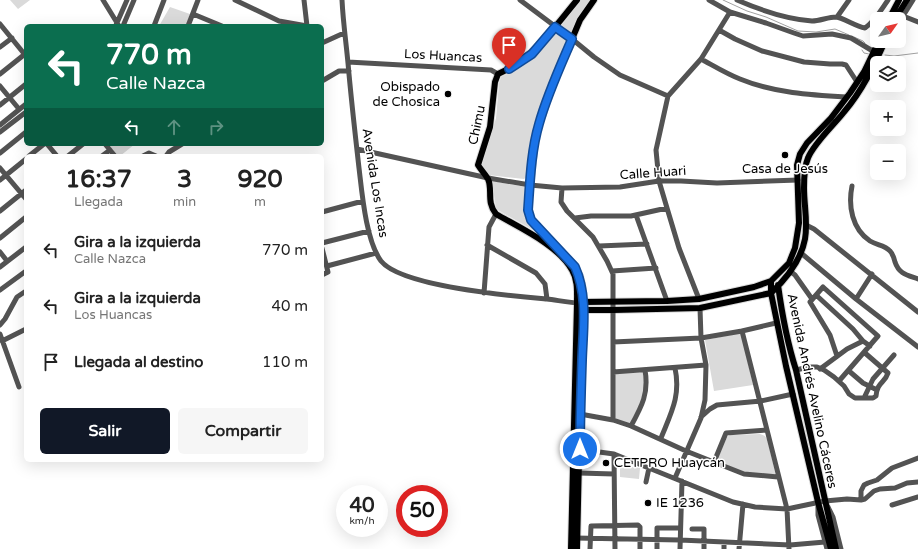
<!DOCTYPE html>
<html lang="es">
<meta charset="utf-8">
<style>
body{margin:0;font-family:"Varela Round",sans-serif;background:#f6f6f6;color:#222;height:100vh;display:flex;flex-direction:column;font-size:15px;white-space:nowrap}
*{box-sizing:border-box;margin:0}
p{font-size:13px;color:#767676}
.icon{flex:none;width:22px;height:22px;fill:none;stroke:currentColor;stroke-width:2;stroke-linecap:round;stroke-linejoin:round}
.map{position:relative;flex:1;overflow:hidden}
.details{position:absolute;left:24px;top:154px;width:300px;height:308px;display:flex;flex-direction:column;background:#fff;border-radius:6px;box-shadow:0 4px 16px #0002}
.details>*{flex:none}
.top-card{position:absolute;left:24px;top:24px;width:300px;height:122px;border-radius:6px;box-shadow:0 4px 16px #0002;background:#0b6e4f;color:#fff;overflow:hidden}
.needle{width:26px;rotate:56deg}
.buttons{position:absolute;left:870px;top:12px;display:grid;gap:8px}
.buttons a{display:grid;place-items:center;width:36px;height:36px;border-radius:6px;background:#fff;box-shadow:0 4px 16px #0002;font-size:20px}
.speed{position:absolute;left:336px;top:485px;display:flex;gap:8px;font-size:20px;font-weight:700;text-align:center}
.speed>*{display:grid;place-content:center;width:52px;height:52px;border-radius:50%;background:#fff;box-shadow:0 4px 16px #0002;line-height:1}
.speed small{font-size:10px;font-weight:400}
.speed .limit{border:6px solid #d22;background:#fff;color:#111}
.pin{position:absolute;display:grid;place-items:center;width:34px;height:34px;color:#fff;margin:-41px -17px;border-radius:50% 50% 50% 0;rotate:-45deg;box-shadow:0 0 4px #0007}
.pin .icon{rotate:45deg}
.me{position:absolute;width:44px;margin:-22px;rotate:0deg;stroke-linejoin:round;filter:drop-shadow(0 0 3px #0008)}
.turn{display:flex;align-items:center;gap:14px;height:84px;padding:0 16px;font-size:18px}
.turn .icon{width:52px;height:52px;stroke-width:2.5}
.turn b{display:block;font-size:28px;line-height:34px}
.lanes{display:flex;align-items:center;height:38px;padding:0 16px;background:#0003;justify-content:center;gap:20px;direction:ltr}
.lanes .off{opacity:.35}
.eta{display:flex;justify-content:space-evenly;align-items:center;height:68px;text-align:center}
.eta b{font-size:24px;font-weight:700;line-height:28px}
.button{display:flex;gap:8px;margin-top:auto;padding:8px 16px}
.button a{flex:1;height:46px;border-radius:6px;background:#111827;color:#fff;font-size:16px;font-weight:700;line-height:46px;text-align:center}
.button a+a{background:#f6f6f6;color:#222}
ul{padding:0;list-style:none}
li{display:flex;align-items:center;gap:12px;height:56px;padding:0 16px}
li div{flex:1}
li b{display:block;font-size:15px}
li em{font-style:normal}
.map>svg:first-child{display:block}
</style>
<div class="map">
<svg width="918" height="549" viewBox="0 0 918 549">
<rect width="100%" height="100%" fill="#fff"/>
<path fill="#dadada" d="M10,0H30L18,9Z
M578,0H590L570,36L555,24Z
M170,7L190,14L186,26H159Z
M554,30L558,31L567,39L540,108L528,176L524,179L488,175L482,167V164L496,118L499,83L501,77L527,63Z
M108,144H135L120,156H118Z
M492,181L526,187L525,211L527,216L542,235L496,209Z
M741,333L753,385L714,391L705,340Z
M643,372L645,392L631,424L614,419V373Z
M760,434L765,436L767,439L776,476L745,473L717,460L727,437L730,435Z
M620,466L640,468L639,479L620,477Z"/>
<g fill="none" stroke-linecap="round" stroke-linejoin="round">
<path stroke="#a1a1a1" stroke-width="1" d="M723,0L747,11L766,17L798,31L816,32L835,29L849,35
M854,37L863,41L865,43
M862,50L864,53L869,54
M885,55L894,56L918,53"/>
<g stroke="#dbdbdb" stroke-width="8">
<path id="major" d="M889,19L899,0
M895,19L907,0
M771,281V293L786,366L818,502L831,549
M778,285C782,314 787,342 796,370L836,549
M771,293C786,279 801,260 805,239C808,223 804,205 804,188C804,178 804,167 808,158C814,143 834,125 844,112C862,91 874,66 885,41
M583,302L667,301L699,299L754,287L771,281L789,263L795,248L799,223L797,165L800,154L807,143L831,118L850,93L864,72L879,41
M581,307L584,310H613L700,308L771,293
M571,549L577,303C577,292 578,280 572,270C558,245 520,228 496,214C486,202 493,190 488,179C486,175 481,170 478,165L490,127L495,82L498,74C534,58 553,29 577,0
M577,549L580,414L584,310L583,289L580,276L575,267L531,220L528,209L535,141L539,125L552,87L572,39L580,20L594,0"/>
</g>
<path stroke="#535353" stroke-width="5" d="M103,0L119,26
M235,0L279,21L307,26
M304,0L307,26
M342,0C343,21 346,42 348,63C351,98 355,133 359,168C362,193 366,241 381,261C402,287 513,296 547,299C556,300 571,303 579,303
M520,0L572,39L594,57L620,75L668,96
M709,0L730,12L766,23L794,33L803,36L832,34L851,38L876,53
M737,0C760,10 786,19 812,21C820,21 828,17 836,17C844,18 855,26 865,28C875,21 881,10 888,0
M913,0L903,16L918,22
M193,14L222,26
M837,17L849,0
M0,24L26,56
M116,25L127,0
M123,26L134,0
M154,26L164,0
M188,26L198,0
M719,30L735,39L762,51L804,62L830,64H842L846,65L857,82
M322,43L344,33
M0,47L12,38
M701,59C714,66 727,74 740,79C774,93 811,95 847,97
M348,62L491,70L498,74
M0,74L25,54
M322,81L339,71H349
M0,86L19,109
M0,105L26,84
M0,125L26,104
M0,132L26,112
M47,144L57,156
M105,144L115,156
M357,149L488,178L530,185L562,188L620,187L659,181H681L717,183L798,180
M0,153L26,132
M29,156L44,144
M68,156L83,144
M102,156L110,150
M143,156L149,153L156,156
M166,156L169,152L182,144
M0,168L26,199
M0,180L26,159
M852,186C848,206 852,229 870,241C876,245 885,245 890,251C893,254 894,258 895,262C899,274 907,275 918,279
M562,188L561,202L567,211L593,237L607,261L613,274V420
M0,211L26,190
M322,212L363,201
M636,215L667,301
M575,218L591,216H631L667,208
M806,225L814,229L918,312
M0,238L26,217
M322,243L369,231
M487,245L536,273L545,284L547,299
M599,246L647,244
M322,248L328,272L322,275
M0,252L7,261
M801,253L856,299L918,347
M327,266L376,253
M0,267L26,247
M612,271L656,268
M790,271L795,275L812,299
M0,290L26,271
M484,293L489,227L496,214
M816,295L853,329L863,341L870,346
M699,299L679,248L667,208L659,181L656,150L668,96L701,59L730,12
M856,299L872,274
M0,325L5,319L17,297L26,291
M742,331L787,509L789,549
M0,334L19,387
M2,341L26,329
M613,342L701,338L742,331L776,323
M837,356L830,335L810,302L823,287L878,336L839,381
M820,369L847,349L863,341
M796,370L809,367H817L824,370L834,377L844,386L849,394L855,398H873L876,396C877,382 885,383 888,373L865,353
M849,371L863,383L877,390
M613,372L706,365
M864,398L873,379L894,355
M580,414L613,420L631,426L686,451L744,474L778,477
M701,417L710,409L717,405L761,401L793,394
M631,426C642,406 649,393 645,370
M661,438C671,413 681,396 675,368
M577,449L614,454L733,502L755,507L787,509L825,501L847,499L861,500L865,499L874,491L880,489L895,488L907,483L918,482
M614,454L615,549
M714,462L726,433L767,430
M579,473L614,474
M675,478L701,418L705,400L706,365L701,338L700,308
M646,482L649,468
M861,500V491L864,485L868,483L877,480L892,468L918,458
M892,505L918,497
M818,507V515L827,549
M828,507L833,517L841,549
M692,529H704V549
M575,538L680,540L790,545L825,542
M590,549L591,526L638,525L640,527V549
M657,549V528H680
M680,549L682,481
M724,549V542
M739,549L743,504"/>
<use href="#major" stroke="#000" stroke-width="6"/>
</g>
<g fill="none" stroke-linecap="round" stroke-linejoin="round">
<g stroke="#114b97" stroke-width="10">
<path id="route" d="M509,69L532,54L555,27L572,39C560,67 547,95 539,124C531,151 530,182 528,210L531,220L575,267C588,296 583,329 582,360C581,390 580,420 580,449"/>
</g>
<use href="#route" stroke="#1a73e8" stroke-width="7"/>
</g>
<g fill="#000" stroke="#fff" stroke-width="1.5">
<circle cx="448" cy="94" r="4"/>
<circle cx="785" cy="155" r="4"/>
<circle cx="606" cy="463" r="4"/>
<circle cx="648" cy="503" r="4"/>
</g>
<g text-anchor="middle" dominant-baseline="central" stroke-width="3" stroke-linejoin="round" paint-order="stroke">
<g font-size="13" fill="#000" stroke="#fff">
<text transform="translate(443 56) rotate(3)">Los Huancas</text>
<text transform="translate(477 125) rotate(-78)">Chimu</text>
<text transform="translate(653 173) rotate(-4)">Calle Huari</text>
<text transform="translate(375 183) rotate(81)">Avenida Los Incas</text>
<text transform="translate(812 391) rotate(78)">Avenida Andrés Avelino Cáceres</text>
</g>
<g font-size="13" fill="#000" stroke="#fff" text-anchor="start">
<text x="440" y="87" text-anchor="end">Obispado<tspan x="440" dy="15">de Chosica</tspan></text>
<text x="785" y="169" text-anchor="middle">Casa de Jesús</text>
<text x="614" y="463">CETPRO Huaycán</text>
<text x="656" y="503">IE 1236</text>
</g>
</g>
</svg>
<div class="buttons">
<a><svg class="needle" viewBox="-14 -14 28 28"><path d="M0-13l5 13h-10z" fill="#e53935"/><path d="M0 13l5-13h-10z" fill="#767676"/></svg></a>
<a><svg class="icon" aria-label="layers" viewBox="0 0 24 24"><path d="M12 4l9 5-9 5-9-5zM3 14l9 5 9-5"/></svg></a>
<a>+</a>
<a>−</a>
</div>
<div class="speed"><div>40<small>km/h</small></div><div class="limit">50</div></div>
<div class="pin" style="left:509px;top:69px;background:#d93025"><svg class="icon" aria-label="arrive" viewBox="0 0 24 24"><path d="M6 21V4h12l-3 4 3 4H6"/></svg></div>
<svg class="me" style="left:580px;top:449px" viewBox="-20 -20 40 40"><circle r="17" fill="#1a73e8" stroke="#fff" stroke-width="3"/><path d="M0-11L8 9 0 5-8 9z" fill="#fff"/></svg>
<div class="top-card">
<div class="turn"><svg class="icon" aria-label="left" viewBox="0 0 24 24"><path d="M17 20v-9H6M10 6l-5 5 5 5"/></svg><div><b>770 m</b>Calle Nazca</div></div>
<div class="lanes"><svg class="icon" aria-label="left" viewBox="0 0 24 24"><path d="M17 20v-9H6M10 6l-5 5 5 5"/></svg><svg class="icon off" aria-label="ahead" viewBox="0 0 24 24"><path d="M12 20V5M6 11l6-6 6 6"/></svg><svg class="icon off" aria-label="right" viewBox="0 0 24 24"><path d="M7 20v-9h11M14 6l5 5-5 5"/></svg></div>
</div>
<section class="details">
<div class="eta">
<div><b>16:37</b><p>Llegada</p></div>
<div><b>3</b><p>min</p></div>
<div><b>920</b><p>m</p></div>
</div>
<ul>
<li><svg class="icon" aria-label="left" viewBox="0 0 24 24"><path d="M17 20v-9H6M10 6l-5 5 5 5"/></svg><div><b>Gira a la izquierda</b><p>Calle Nazca</p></div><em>770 m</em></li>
<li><svg class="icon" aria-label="left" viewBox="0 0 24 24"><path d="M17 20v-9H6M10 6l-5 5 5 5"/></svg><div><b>Gira a la izquierda</b><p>Los Huancas</p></div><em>40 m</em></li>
<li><svg class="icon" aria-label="arrive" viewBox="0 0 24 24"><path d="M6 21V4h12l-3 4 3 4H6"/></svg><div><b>Llegada al destino</b></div><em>110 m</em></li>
</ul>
<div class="button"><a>Salir</a><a>Compartir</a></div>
</section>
</div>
